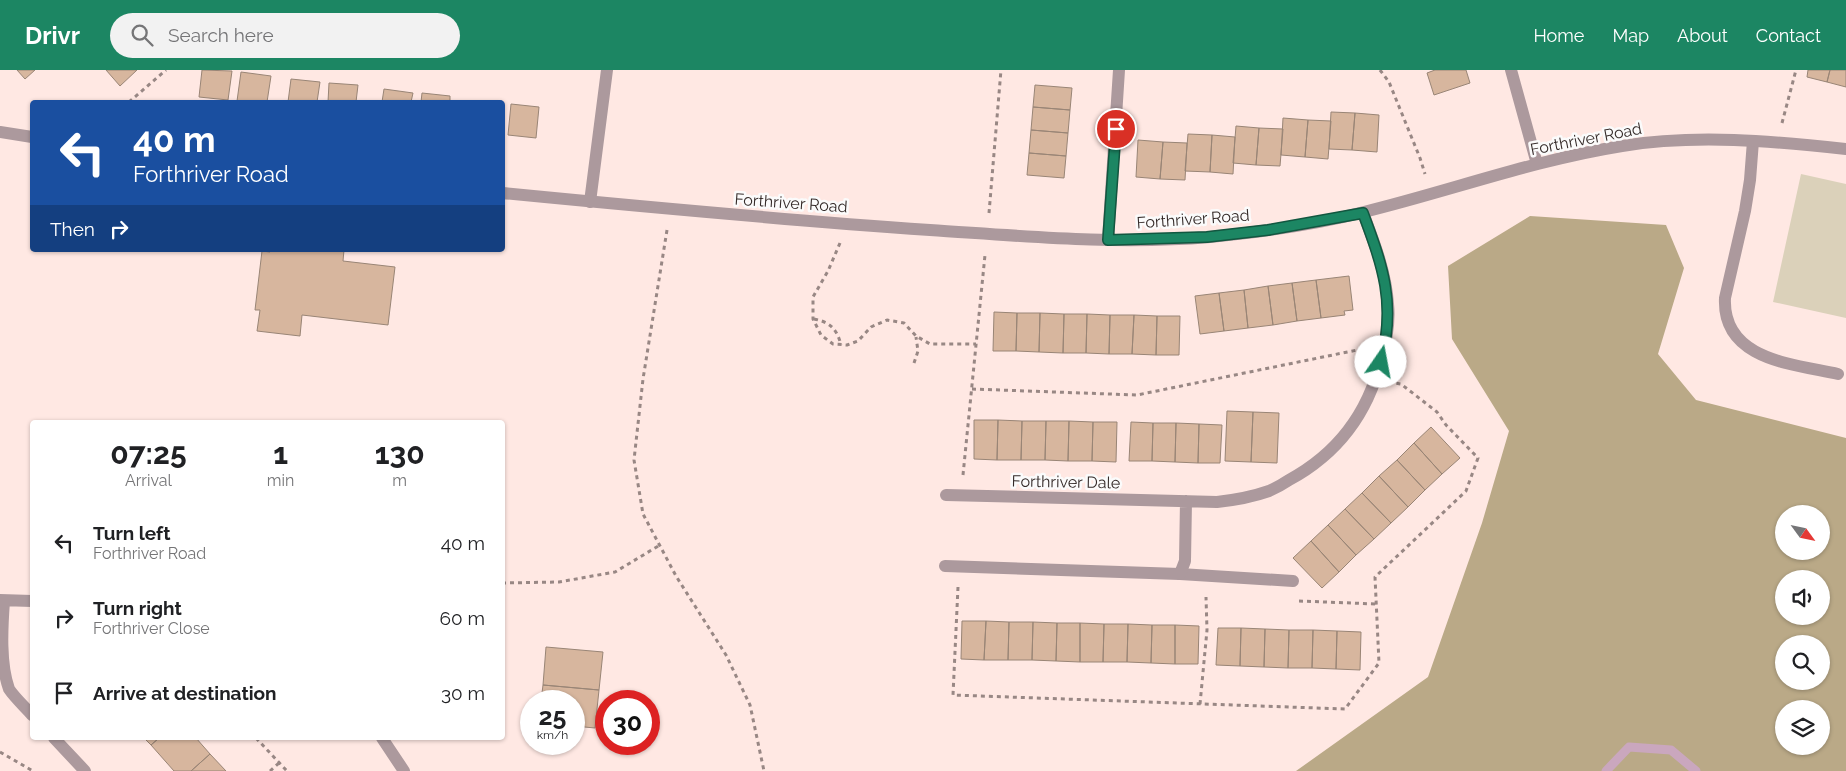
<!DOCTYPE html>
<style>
body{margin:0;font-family:Raleway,sans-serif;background:#f2f2f2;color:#202124;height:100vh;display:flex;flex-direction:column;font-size:19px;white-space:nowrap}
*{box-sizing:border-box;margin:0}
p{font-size:16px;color:#757577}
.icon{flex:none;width:28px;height:28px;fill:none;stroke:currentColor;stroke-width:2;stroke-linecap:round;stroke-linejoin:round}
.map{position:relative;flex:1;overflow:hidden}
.details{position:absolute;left:30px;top:350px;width:475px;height:320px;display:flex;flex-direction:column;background:#fff;border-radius:5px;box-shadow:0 1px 4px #0004}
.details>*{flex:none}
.guide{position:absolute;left:30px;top:30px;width:475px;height:152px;border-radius:5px;box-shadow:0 1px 4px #0004;background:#1a4fa0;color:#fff;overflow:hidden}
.needle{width:32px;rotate:123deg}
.fabs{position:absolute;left:1775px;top:435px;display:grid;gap:10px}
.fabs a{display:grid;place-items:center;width:55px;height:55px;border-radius:50%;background:#fff;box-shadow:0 1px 4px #0004;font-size:25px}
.speed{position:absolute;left:520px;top:620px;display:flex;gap:10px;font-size:25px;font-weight:700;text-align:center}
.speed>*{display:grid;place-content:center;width:65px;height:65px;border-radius:50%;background:#fff;box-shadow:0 1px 4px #0004;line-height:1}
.speed small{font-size:12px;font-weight:400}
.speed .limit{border:8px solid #d22;background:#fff;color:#111}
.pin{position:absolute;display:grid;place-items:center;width:42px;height:42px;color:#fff;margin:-21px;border:2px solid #fff;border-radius:50%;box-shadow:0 1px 5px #0007}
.me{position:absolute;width:55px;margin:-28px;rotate:12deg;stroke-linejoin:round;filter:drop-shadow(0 0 4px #0008)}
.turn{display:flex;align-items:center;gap:18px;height:105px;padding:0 20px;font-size:22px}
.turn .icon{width:65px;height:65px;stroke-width:2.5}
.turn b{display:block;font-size:35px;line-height:42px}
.then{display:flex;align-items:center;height:48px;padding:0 20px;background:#0003;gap:10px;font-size:19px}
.eta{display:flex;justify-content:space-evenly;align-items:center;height:85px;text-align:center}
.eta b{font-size:30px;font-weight:700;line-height:35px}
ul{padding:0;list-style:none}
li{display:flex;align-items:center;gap:15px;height:75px;padding:0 20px}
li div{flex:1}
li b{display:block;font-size:19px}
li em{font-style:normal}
header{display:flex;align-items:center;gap:30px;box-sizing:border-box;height:70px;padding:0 25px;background:#1c8663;color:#fff}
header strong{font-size:24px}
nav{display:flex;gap:28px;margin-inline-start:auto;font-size:18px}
.search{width:350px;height:45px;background:#f2f2f2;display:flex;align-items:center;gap:12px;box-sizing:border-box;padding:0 18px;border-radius:28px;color:#757577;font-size:19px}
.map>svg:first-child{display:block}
</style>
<header>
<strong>Drivr</strong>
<div class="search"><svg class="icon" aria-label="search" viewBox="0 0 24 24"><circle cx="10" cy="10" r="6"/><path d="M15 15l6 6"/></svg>Search here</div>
<nav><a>Home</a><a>Map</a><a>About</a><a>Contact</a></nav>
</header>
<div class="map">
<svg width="1846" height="701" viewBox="0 0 1846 701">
<rect width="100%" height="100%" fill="#ffe8e3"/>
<path fill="#dbd1ba" d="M1801,104L1846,114V248L1773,232Z"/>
<path fill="#baa987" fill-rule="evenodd" d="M1530,146L1666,155L1684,198L1658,284L1696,330L1846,368V701H1296L1428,607L1482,453L1509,361L1452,269L1448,196ZM1784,444H1821V481H1784ZM1784,509H1821V546H1784ZM1784,574H1821V611H1784ZM1784,639H1821V676H1784Z"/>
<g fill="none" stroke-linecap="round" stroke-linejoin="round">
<path stroke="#caa7be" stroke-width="9" d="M1606,701L1629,677L1671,680L1696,701"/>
</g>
<path fill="#d7b69e" stroke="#998576" d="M17,0H35L25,9Z
M106,0H137L120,16Z
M202,0L232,1L228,30L199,27Z
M1435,0H1466L1470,13L1434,25L1427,3Z
M1808,0H1830L1827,12L1807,7Z
M1830,0H1846V17L1827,12Z
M241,2L271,6L267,32L237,31Z
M291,9L320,12L317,32H288Z
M329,13L358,15L356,32H328Z
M1035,15L1072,18L1070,40L1033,37Z
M384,19L413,23L411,32H382Z
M422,23L450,26V32H421Z
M511,34L539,37L536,68L508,65Z
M1033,37L1070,40L1068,63L1031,60Z
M1331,42L1355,43L1352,80L1329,79Z
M1355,43L1379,45L1377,82L1352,80Z
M1283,48L1308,50L1305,87L1281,85Z
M1308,50L1331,51L1328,89L1305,87Z
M1236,56L1259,58L1256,95L1233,93Z
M1259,58L1283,59L1280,96L1256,95Z
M1031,60L1068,63L1066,86L1029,83Z
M1188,64L1212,65L1210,102L1185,101Z
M1212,65L1235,67L1233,104L1210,102Z
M1138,70L1163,72L1160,109L1136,107Z
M1163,72L1187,73L1185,110L1160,109Z
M1029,83L1066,86L1064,108L1027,105Z
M270,180H344L343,191L395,197L388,255L302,245L300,266L257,261L260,240H255L262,181L270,182Z
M1349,206L1353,240L1344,241L1345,245L1321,248L1316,210Z
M1316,210L1321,248L1297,251L1292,213Z
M1292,213L1297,251L1273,255L1268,216Z
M1268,216L1273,255L1248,258L1244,220Z
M1244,220L1248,258L1224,261L1219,223Z
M1219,223L1224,261L1200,264L1195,226Z
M994,242L1017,243L1016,281H993Z
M1017,243H1040L1039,282L1016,281Z
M1040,243L1064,244L1063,283L1039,282Z
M1064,244H1087L1086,283H1063Z
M1087,244L1110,245L1109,284L1086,283Z
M1110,245H1134L1132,284H1109Z
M1134,245L1157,246L1156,285L1132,284Z
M1157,246H1180L1179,285H1156Z
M1227,341L1253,342L1251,392L1225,391Z
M1253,342L1279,343L1277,393L1251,392Z
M974,350H998L997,390L974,389Z
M998,350L1022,351L1021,390H997Z
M1022,351H1046L1045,390H1021Z
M1046,351H1069L1068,391L1045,390Z
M1069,351L1093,352L1092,391H1068Z
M1093,352H1117L1116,392L1092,391Z
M1131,352L1153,353L1152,391H1129Z
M1153,353H1176L1175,392L1152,391Z
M1176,353L1199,354L1198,393L1175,392Z
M1199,354L1222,355L1220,393H1198Z
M1431,357L1460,388L1442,404L1414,373Z
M1414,373L1442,404L1425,420L1397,390Z
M1397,390L1425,420L1408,437L1379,406Z
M1379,406L1408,437L1391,453L1362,423Z
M1362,423L1391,453L1374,469L1345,439Z
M1345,439L1374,469L1356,485L1328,455Z
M1328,455L1356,485L1339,502L1311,471Z
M1311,471L1339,502L1322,518L1293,488Z
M962,551H986L984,590L961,589Z
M986,551L1009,552L1008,590H984Z
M1009,552H1033L1032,590H1008Z
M1033,552L1057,553L1056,591L1032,590Z
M1057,553H1080V592L1056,591Z
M1080,553L1104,554L1103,592H1080Z
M1104,554H1128L1127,592H1103Z
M1128,554L1152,555L1151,593L1127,592Z
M1152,555H1175V594L1151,593Z
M1175,555L1199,556L1198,594H1175Z
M1218,558H1241L1240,596L1216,595Z
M1241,558L1265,559L1264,597L1240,596Z
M1265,559L1289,560L1288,598L1264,597Z
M1289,560H1313L1312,598H1288Z
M1313,560L1337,561L1336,599L1312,598Z
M1337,561L1361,562L1360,600L1336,599Z
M546,577L603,582L599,620L543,615Z
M543,615L599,620L595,658L574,656V631H541Z
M144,668H159L151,675Z
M159,668H196L210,684L191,701H174L151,675Z
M210,684L226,701H191Z"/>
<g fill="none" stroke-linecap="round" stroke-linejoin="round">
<path stroke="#988784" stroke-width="3" stroke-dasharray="4 4" stroke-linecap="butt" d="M1380,0L1389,12L1420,88L1425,104
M129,32L166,0
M1782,53L1796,0
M989,143L1001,0
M667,160L643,309L634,390L643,444L676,506L726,585L750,635L764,701
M840,173L828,201L813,227V249L821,265L833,274L847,275L858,271L871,257L887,250L904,253L916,266L930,274H976
M814,249C830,252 837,259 841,275
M914,293L918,281L916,267
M972,319L1137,325L1362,279
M963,405L985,185
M502,513L559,512L615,502L660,475
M958,517L953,625L1345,639L1379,593L1375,507L1466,421L1478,388L1446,355L1437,342L1401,314L1395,313
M1299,531L1376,534
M1200,634L1207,560L1206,527
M256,668L287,701
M0,682L33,701
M270,701L279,693"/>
<path stroke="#ac999d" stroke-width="12" d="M1753,71L1750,110L1745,141L1725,228C1722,290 1793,294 1838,304
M590,132L607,0
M1180,504L1293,511"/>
<path stroke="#ac999d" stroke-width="12" d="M1511,0L1537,94
M0,62L32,67
M502,123C645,137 787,150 930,160C1023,166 1117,175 1210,167C1261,162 1314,155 1364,142C1450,121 1534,90 1622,76C1695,64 1773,71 1846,79
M1108,170L1119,0
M946,425L1217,432C1235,430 1252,427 1269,421C1276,418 1283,414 1289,410C1337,384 1368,343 1381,290C1386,273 1390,252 1388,234C1386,202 1374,172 1363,143
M945,496L1180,504L1185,491L1186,431
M0,530L32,531
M4,531C2,558 0,594 9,619C15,628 25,637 32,645
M54,668L85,701
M382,668L404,701"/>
</g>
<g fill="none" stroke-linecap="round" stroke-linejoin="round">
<g stroke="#125740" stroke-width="12">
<path id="route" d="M1116,59L1108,170L1207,167L1268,160L1363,143C1383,197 1396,233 1381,292"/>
</g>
<use href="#route" stroke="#1c8663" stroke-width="9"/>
</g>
<g text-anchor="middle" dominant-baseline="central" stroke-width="5" stroke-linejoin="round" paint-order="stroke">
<g font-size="16" fill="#342a28" stroke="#fbfbfb">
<text transform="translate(1586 69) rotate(-11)">Forthriver Road</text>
<text transform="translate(791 133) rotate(4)">Forthriver Road</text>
<text transform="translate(1193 149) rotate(-4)">Forthriver Road</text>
<text transform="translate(1066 412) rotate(1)">Forthriver Dale</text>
</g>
</g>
</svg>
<div class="fabs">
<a><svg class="needle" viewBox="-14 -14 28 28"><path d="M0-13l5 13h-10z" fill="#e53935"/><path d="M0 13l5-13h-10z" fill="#757577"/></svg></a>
<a><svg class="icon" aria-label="sound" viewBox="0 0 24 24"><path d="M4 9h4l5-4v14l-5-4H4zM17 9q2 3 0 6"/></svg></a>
<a><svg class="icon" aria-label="search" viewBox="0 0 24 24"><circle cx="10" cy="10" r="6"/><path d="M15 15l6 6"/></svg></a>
<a><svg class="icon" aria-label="layers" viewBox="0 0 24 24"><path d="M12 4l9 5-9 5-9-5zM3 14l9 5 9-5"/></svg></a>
</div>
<div class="speed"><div>25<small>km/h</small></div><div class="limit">30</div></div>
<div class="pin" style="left:1116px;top:59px;background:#d93025"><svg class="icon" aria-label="arrive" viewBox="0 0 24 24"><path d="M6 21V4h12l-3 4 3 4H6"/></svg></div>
<svg class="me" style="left:1381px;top:292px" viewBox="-20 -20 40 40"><circle r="19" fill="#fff"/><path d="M0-13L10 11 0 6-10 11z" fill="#1c8663"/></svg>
<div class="guide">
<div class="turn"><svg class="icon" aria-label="left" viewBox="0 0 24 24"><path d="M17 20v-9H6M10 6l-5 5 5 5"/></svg><div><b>40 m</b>Forthriver Road</div></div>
<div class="then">Then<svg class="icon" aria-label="right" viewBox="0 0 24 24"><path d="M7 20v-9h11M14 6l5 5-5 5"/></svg></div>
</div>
<section class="details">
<div class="eta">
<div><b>07:25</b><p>Arrival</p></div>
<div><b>1</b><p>min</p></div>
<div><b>130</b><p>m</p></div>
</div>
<ul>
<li><svg class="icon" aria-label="left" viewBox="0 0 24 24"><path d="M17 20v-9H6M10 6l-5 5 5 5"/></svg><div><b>Turn left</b><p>Forthriver Road</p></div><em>40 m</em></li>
<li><svg class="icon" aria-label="right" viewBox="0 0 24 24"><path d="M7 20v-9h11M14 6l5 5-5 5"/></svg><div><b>Turn right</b><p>Forthriver Close</p></div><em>60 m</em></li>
<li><svg class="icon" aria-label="arrive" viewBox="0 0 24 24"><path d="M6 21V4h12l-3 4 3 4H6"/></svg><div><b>Arrive at destination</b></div><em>30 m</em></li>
</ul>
</section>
</div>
